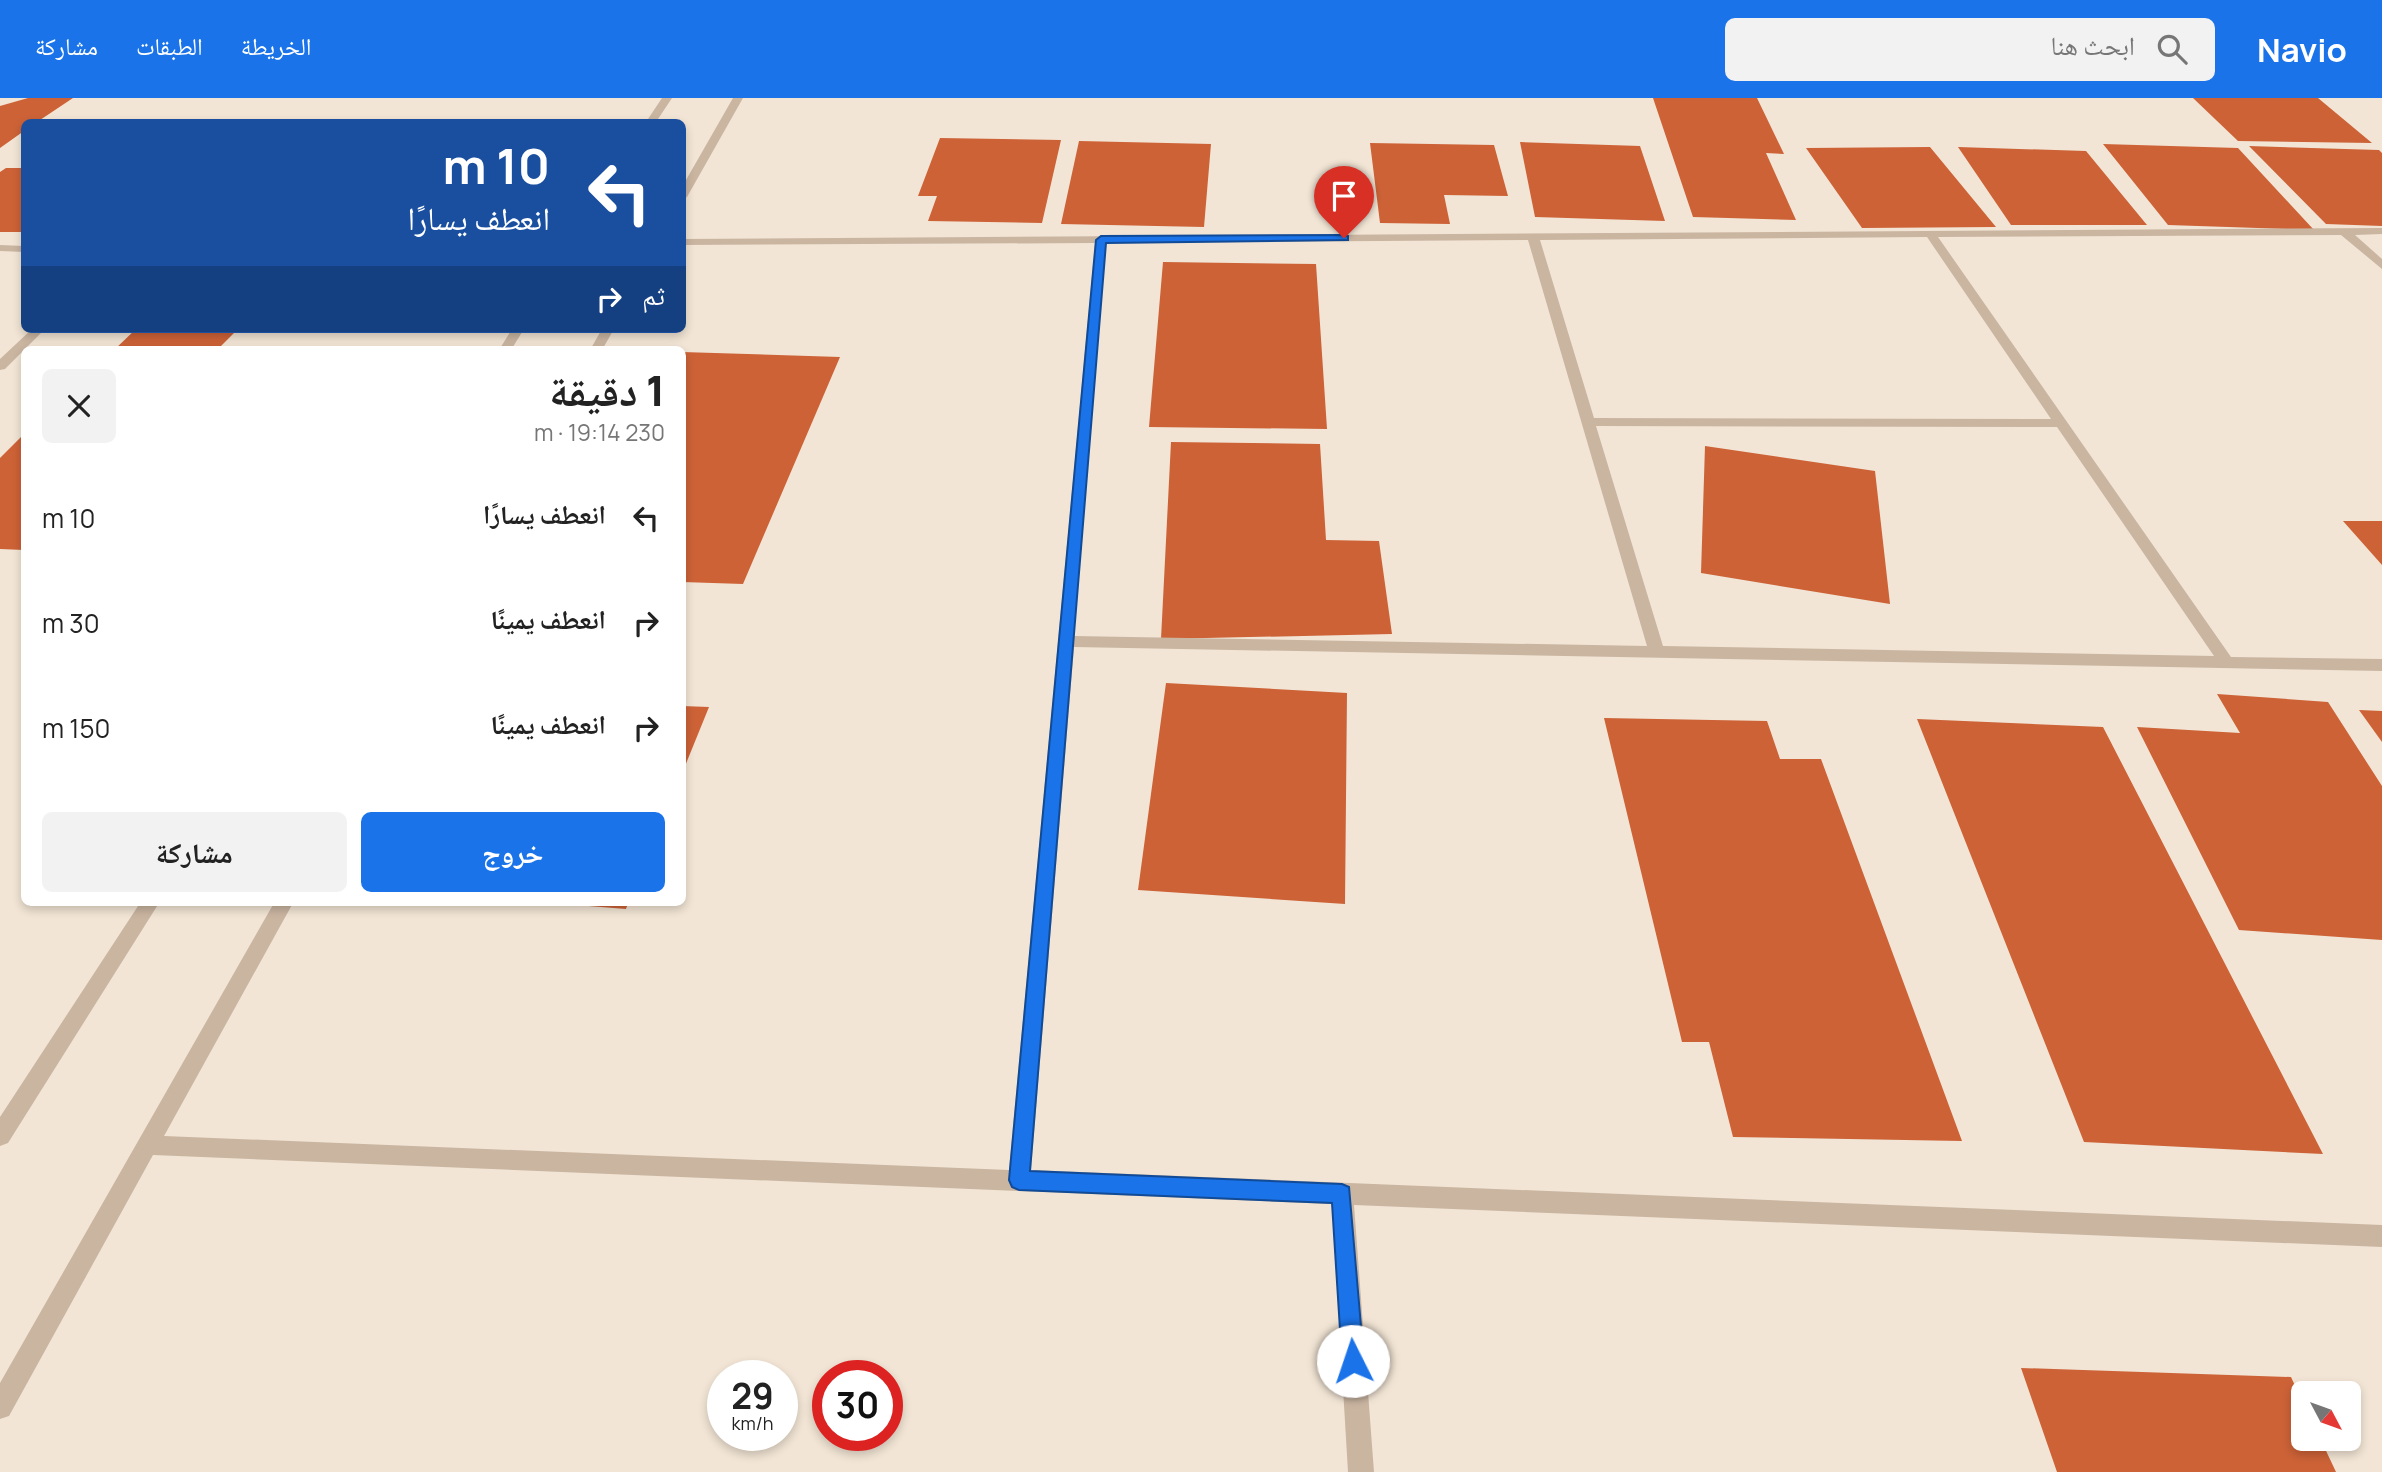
<!DOCTYPE html>
<html lang="ar">
<meta charset="utf-8">
<style>
body{margin:0;font-family:Manrope,"Noto Naskh Arabic",sans-serif;background:#f2f2f2;color:#222;direction:rtl;height:100vh;display:flex;flex-direction:column;font-size:26px;white-space:nowrap}
*{box-sizing:border-box;margin:0}
p{font-size:23px;color:#767676}
.icon{flex:none;width:38px;height:38px;fill:none;stroke:currentColor;stroke-width:2;stroke-linecap:round;stroke-linejoin:round}
.map{position:relative;flex:1;overflow:hidden;direction:ltr}
.drawer{position:absolute;left:21px;top:248px;width:665px;height:560px;display:flex;flex-direction:column;background:#fff;border-radius:10px;box-shadow:0 4px 10px #0003;direction:rtl}
.drawer>*{flex:none}
.hud{position:absolute;left:21px;top:21px;width:665px;height:214px;border-radius:10px;box-shadow:0 4px 10px #0003;direction:rtl;background:#1a4fa0;color:#fff;overflow:hidden}
.needle{width:46px;rotate:131deg}
.tools{position:absolute;left:2291px;top:1283px;display:grid;gap:14px}
.tools a{display:grid;place-items:center;width:70px;height:70px;border-radius:10px;background:#fff;box-shadow:0 4px 10px #0003;font-size:35px}
.speed{position:absolute;left:707px;top:1262px;display:flex;gap:14px;font-size:35px;font-weight:700;text-align:center}
.speed>*{display:grid;place-content:center;width:91px;height:91px;border-radius:50%;background:#fff;box-shadow:0 4px 10px #0003;line-height:1}
.speed small{font-size:18px;font-weight:400}
.speed .limit{border:10px solid #d22;background:#fff;color:#111}
.pin{position:absolute;display:grid;place-items:center;width:60px;height:60px;color:#fff;margin:-72px -30px;border-radius:50% 50% 50% 0;rotate:-45deg;box-shadow:0 0 7px #0007}
.pin .icon{rotate:45deg}
.me{position:absolute;width:77px;margin:-38px;rotate:356deg;stroke-linejoin:round;filter:drop-shadow(0 0 5px #0008)}
.turn{display:flex;align-items:center;gap:24px;height:147px;padding:0 21px;font-size:32px}
.turn .icon{width:91px;height:91px;stroke-width:2.5}
.turn b{display:block;font-size:49px;line-height:60px}
.then{display:flex;align-items:center;height:66px;padding:0 21px;background:#0003;gap:14px;font-size:26px}
.round{display:grid;place-items:center;flex:none;width:74px;height:74px;border-radius:10px;background:#f2f2f2}
.overview{display:flex;align-items:center;justify-content:space-between;height:119px;padding:0 21px}
h1{font-size:42px;font-weight:800;line-height:52px}
.button{display:flex;gap:14px;margin-top:auto;padding:14px 21px}
.button a{flex:1;height:80px;border-radius:10px;background:#1a73e8;color:#fff;font-size:28px;font-weight:800;line-height:80px;text-align:center}
.button a+a{background:#f2f2f2;color:#222}
ul{padding:0;list-style:none}
li{display:flex;align-items:center;gap:21px;height:105px;padding:0 21px}
li div{flex:1}
li b{display:block;font-size:26px}
li em{font-style:normal}
header{display:flex;align-items:center;gap:42px;box-sizing:border-box;height:98px;padding:0 35px;background:#1a73e8;color:#fff}
header strong{font-size:33px}
nav{display:flex;gap:38px;margin-inline-start:auto;font-size:24px}
.search{width:490px;height:63px;background:#f2f2f2;display:flex;align-items:center;gap:18px;box-sizing:border-box;padding:0 24px;border-radius:10px;color:#767676;font-size:26px}
.map>svg:first-child{display:block}
</style>
<header>
<strong>Navio</strong>
<div class="search"><svg class="icon" aria-label="search" viewBox="0 0 24 24"><circle cx="10" cy="10" r="6"/><path d="M15 15l6 6"/></svg>ابحث هنا</div>
<nav><a>الخريطة</a><a>الطبقات</a><a>مشاركة</a></nav>
</header>
<div class="map">
<svg width="2382" height="1374" viewBox="0 0 2382 1374">
<rect width="100%" height="100%" fill="#f2e5d5"/>
<path fill="#cd6237" d="M28,0H73L37,24H24V33L0,50V8Z
M1653,0H1757L1784,56L1766,55L1796,122L1693,119Z
M2193,0H2318L2372,45L2238,43Z
M940,40L1061,42L1042,125L928,123L937,98H918Z
M1079,43L1211,46L1204,129L1061,126Z
M1520,44L1640,48L1665,123L1535,119Z
M1370,45L1494,47L1508,98L1444,97L1450,126L1380,125Z
M2103,46L2238,50L2314,132L2168,127Z
M2249,48L2379,52L2382,55V128L2326,126Z
M1930,49L1996,129L1862,130L1806,50Z
M1958,49L2086,53L2147,127H2011Z
M6,70H24V134H0V74Z
M1163,164L1316,166L1327,331L1149,329Z
M136,231H238L217,252H114Z
M682,254L840,259L743,486L682,484Z
M24,336V452L0,451V360Z
M1171,344L1320,346L1326,442L1379,443L1392,536L1161,541Z
M1705,348L1875,373L1890,506L1701,475Z
M2343,423H2382V467Z
M1166,585L1347,595L1345,806L1138,792Z
M2217,596L2328,604L2382,688V842L2239,832L2137,629L2240,635Z
M682,608L709,609L683,673H682Z
M2359,612L2382,613V644Z
M1604,620L1767,623L1780,661H1821L1962,1043L1733,1039L1709,944H1682Z
M1917,621L2103,629L2323,1056L2084,1044Z
M551,805H628L626,811Z
M2021,1270L2291,1279L2303,1305V1340H2320L2336,1374H2057Z"/>
<g fill="none" stroke-linecap="round" stroke-linejoin="round">
<path fill="#cab5a1" fill-rule="evenodd" d="M662,0H672L656,24H646Z
M733,0H743L687,99L682,102V89Z
M2382,130V136L2355,137L2382,161V171L2341,137L1938,139L2231,559L2382,561V573L1074,549L1031,1072L2382,1127V1149L1354,1107L1374,1374H1348L1332,1106L153,1057L9,1318L0,1321V1285L274,805H293L164,1038L1009,1072L1095,145L682,147V141ZM1927,139L2051,321L1594,320L1540,142ZM1528,142L1647,548L1074,538L1106,145ZM1596,328L2057,329L2214,558L1663,548Z
M0,147L24,148V154L0,153Z
M32,231H45L5,271L0,272V261Z
M512,231H524L511,252H499Z
M602,231H614L602,252H590Z
M140,805H159L8,1045L0,1048V1019Z"/>
</g>
<path fill="#1a73e8" stroke="#114b97" stroke-width="2" d="M1344,137L1348,138V142L1106,145L1030,1073L1342,1086L1349,1089L1364,1263L1361,1271L1353,1274L1345,1271L1342,1263L1332,1105L1019,1092L1012,1089L1009,1082L1096,142L1101,138Z"/>
</svg>
<div class="tools">
<a><svg class="needle" viewBox="-14 -14 28 28"><path d="M0-13l5 13h-10z" fill="#e53935"/><path d="M0 13l5-13h-10z" fill="#767676"/></svg></a>
</div>
<div class="speed"><div>29<small>km/h</small></div><div class="limit">30</div></div>
<div class="pin" style="left:1344px;top:140px;background:#d93025"><svg class="icon" aria-label="arrive" viewBox="0 0 24 24"><path d="M6 21V4h12l-3 4 3 4H6"/></svg></div>
<svg class="me" style="left:1353px;top:1263px" viewBox="-20 -20 40 40"><circle r="19" fill="#fff"/><path d="M0-13L10 11 0 6-10 11z" fill="#1a73e8"/></svg>
<div class="hud">
<div class="turn"><svg class="icon" aria-label="left" viewBox="0 0 24 24"><path d="M17 20v-9H6M10 6l-5 5 5 5"/></svg><div><b>10 m</b>انعطف يسارًا</div></div>
<div class="then">ثم<svg class="icon" aria-label="right" viewBox="0 0 24 24"><path d="M7 20v-9h11M14 6l5 5-5 5"/></svg></div>
</div>
<section class="drawer">
<div class="overview"><div><h1>1 دقيقة</h1><p>230 m · 19:14</p></div><a class="round"><svg class="icon" aria-label="close" viewBox="0 0 24 24"><path d="M6 6l12 12M18 6L6 18"/></svg></a></div>
<ul>
<li><svg class="icon" aria-label="left" viewBox="0 0 24 24"><path d="M17 20v-9H6M10 6l-5 5 5 5"/></svg><div><b>انعطف يسارًا</b></div><em>10 m</em></li>
<li><svg class="icon" aria-label="right" viewBox="0 0 24 24"><path d="M7 20v-9h11M14 6l5 5-5 5"/></svg><div><b>انعطف يمينًا</b></div><em>30 m</em></li>
<li><svg class="icon" aria-label="right" viewBox="0 0 24 24"><path d="M7 20v-9h11M14 6l5 5-5 5"/></svg><div><b>انعطف يمينًا</b></div><em>150 m</em></li>
</ul>
<div class="button"><a>خروج</a><a>مشاركة</a></div>
</section>
</div>
